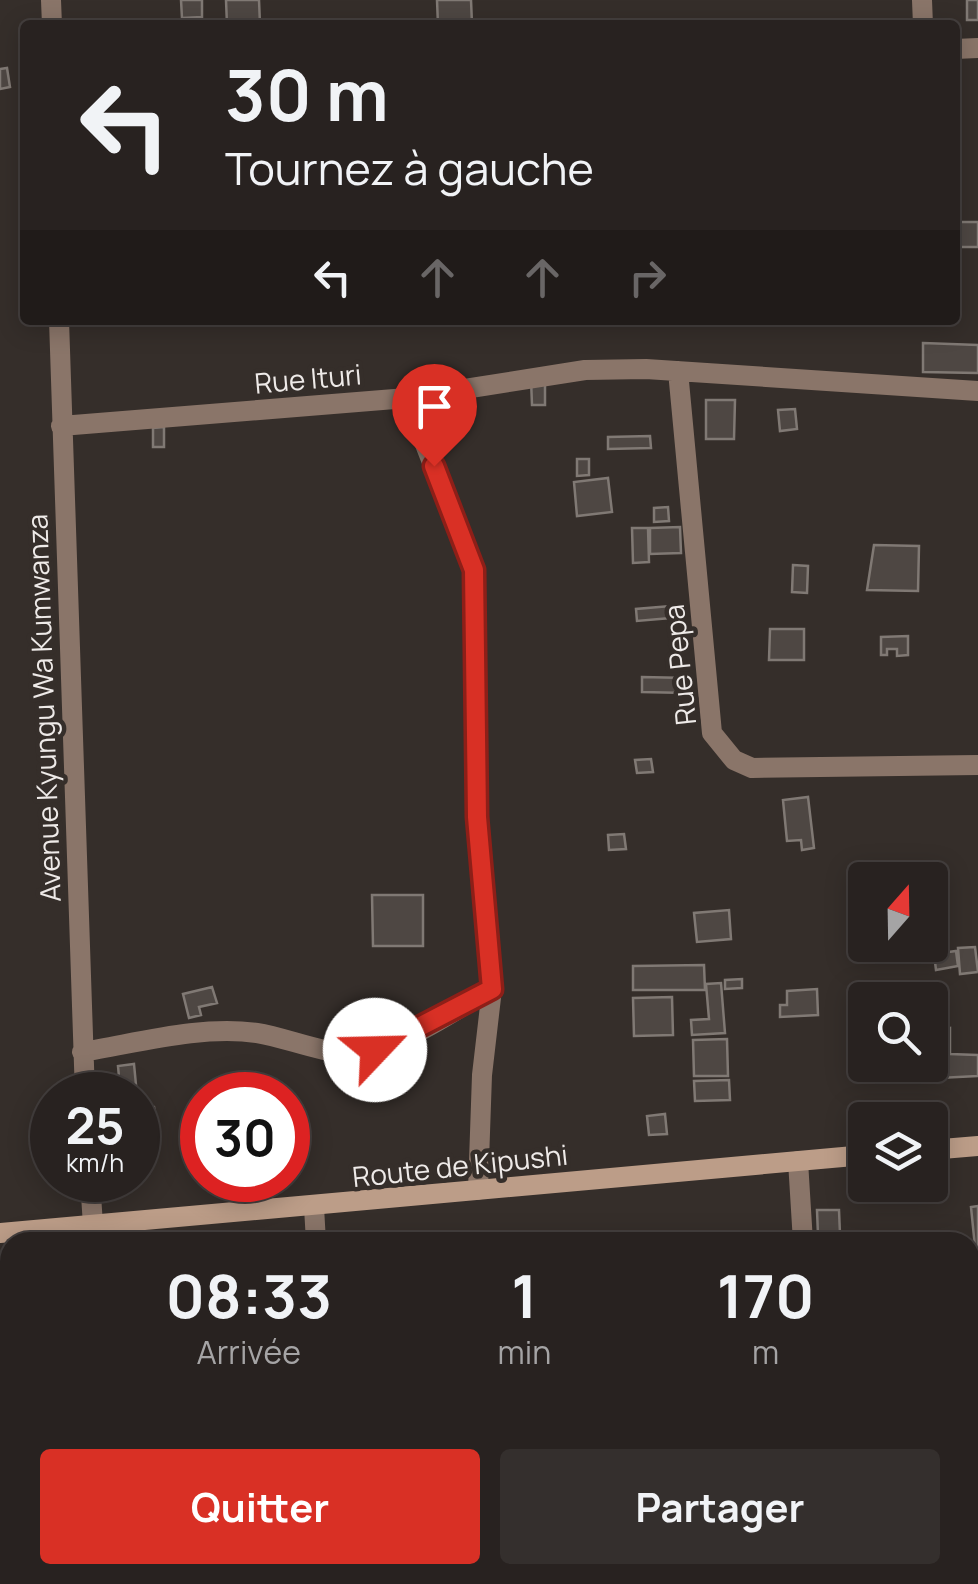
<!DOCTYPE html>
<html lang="fr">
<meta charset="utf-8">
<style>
body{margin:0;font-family:Manrope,sans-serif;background:#342f2d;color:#f1f3f6;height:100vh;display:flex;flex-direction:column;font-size:38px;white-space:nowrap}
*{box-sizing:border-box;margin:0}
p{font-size:32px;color:#a5a4a5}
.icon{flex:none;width:55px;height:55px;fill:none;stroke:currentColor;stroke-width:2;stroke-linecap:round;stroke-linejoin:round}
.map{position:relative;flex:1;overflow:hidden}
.side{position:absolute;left:0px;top:1232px;width:980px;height:352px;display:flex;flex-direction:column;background:#282220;border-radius:30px 30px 0 0;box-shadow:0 5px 25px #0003,0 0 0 2px #443f3e}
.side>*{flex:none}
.banner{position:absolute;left:20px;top:20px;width:940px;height:305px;border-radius:10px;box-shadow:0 5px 25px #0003,0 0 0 2px #443f3e;background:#282220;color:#f1f3f6;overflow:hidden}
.needle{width:65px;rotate:20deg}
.controls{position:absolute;left:848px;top:862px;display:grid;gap:20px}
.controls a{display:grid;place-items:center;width:100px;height:100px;border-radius:10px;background:#282220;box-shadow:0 5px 25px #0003,0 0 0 2px #443f3e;font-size:50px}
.speed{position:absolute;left:30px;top:1072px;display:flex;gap:20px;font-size:50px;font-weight:700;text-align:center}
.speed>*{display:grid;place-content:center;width:130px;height:130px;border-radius:50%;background:#282220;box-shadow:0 5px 25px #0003,0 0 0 2px #443f3e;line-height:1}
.speed small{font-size:25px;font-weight:400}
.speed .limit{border:15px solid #d22;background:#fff;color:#111}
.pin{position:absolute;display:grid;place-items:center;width:85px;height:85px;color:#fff;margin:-102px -42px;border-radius:50% 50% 50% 0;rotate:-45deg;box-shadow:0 0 10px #0007}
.pin .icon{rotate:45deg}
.me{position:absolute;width:110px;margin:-55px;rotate:66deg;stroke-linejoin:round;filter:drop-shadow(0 0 8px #0008)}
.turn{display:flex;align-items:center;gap:35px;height:210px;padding:0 40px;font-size:45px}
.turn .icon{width:130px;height:130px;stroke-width:2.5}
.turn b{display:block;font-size:70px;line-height:85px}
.lanes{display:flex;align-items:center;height:95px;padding:0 40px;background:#0003;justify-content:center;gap:50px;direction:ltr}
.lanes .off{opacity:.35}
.eta{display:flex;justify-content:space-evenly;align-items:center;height:170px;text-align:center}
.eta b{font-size:60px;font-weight:700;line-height:70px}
.cta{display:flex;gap:20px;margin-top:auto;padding:20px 40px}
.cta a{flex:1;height:115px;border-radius:10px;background:#d93025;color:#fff;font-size:40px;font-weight:700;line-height:115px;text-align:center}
.cta a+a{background:#342f2d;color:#f1f3f6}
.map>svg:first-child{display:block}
</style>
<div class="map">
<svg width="978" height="1584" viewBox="0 0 978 1584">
<rect width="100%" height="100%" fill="#352e2a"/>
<path fill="#4e4743" stroke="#807974" stroke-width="2.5" d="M181,0H202V17L182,18Z
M226,0H259L260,24L227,25Z
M437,0H471L472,24L438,25Z
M967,0H978V20H967Z
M7,68L10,87L0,89V69Z
M955,222H978V247H955Z
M923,343L978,345V373L923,372Z
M531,379H545V405H532Z
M706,400H735L734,439H706Z
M795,409L797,429L780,431L778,410Z
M164,427V447H153V428Z
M650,436L651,448L608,449V437Z
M577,459H589V475L577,476Z
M608,478L612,512L577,516L574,482Z
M668,507L669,521L654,522V508Z
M680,527L681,553L650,554V528Z
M632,528H648L649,562L633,563Z
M874,545L919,546L918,591L867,590Z
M793,565L808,566L807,593L792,592Z
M682,605V617L637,621L636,609Z
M770,629H804V660H769Z
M908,636V655L897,656V649H887V655H881V637Z
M642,677L687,678V693L642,692Z
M651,759L653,772L637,773L635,760Z
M808,797L814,848L802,850L801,840L787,841L783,800Z
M624,834L626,849L609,850L608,835Z
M372,895H423V946H373Z
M729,910L731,939L697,942L694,913Z
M975,947L978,972L960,974L958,948Z
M956,951L958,966L936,970L934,954Z
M704,965L705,990H633V966Z
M742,979V988L725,989V980Z
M721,983L725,1033L692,1035L691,1020L709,1019L706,984Z
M212,987L217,1003L199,1007L201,1015L189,1018L183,994Z
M817,989L818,1015L780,1017V1005H787V991Z
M672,997L673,1035L634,1036L633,998Z
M950,1028V1054L978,1055V1076L919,1079V1065H930V1032Z
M727,1039L728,1076H694L693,1040Z
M134,1064L136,1085L120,1088L118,1066Z
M729,1080L730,1100L695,1101L694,1081Z
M154,1107L156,1120L144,1122L142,1108Z
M665,1114L667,1134L649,1135L647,1116Z
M978,1206V1257H976L971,1207Z
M817,1210H839L840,1234L818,1235Z
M978,1276V1307H970V1277Z"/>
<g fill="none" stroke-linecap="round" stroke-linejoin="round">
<path stroke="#8a7569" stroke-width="20" d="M51,0L52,25
M922,0L923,25
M955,49L978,48
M59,320L85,1095
M678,371L712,733L734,760L752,768L978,765
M407,398L474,570L477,817L492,989L482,1075L478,1190
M61,426L407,398L585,370L646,369L978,391
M82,1052C138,1043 200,1025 257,1033C288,1038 322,1054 354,1053C395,1053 456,1009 492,989
M798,1161L803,1242
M90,1180L93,1225
M314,1207L316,1242
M970,1518L978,1517
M358,1575L368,1584
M824,1575L825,1584
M444,1584L458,1575"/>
<path stroke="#bc9d88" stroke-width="20" d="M930,1150L978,1146
M0,1233L865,1155"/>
</g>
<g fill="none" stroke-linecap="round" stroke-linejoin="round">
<g stroke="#8d1f18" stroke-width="25">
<path id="route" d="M375,1050L492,989L477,817L474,570L434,466"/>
</g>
<use href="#route" stroke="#d93025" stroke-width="18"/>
</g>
<g text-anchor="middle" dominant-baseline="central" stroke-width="9" stroke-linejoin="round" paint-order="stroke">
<g font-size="28" fill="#eeeae8" stroke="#352e2a">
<text transform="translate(308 378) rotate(-5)">Rue Ituri</text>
<text transform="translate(679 665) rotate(-96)">Rue Pepa</text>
<text transform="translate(43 708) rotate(-92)">Avenue Kyungu Wa Kumwanza</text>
<text transform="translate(460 1165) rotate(-6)">Route de Kipushi</text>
</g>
</g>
</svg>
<div class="controls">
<a><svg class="needle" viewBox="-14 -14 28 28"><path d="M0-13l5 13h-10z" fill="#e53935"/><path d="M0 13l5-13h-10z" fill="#a5a4a5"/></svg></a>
<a><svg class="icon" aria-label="search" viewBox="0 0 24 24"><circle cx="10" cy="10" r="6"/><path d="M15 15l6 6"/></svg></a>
<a><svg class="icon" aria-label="layers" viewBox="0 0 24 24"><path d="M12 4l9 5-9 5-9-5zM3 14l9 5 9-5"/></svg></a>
</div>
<div class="speed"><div>25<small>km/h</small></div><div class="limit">30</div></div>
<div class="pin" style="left:434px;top:466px;background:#d93025"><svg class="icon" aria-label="arrive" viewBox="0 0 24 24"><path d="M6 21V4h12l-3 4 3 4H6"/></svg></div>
<svg class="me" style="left:375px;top:1050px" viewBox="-20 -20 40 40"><circle r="19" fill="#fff"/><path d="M0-13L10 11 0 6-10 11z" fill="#d93025"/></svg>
<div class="banner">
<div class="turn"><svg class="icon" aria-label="left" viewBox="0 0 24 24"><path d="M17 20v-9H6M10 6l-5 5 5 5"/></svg><div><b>30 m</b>Tournez à gauche</div></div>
<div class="lanes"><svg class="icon" aria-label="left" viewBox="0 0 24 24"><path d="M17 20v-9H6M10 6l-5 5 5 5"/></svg><svg class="icon off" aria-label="ahead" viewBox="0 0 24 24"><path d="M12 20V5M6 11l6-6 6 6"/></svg><svg class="icon off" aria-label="ahead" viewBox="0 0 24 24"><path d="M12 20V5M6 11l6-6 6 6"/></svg><svg class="icon off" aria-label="right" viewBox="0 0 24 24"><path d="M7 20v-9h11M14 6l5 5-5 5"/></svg></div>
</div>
<section class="side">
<div class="eta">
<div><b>08:33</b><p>Arrivée</p></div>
<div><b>1</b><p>min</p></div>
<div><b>170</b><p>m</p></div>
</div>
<div class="cta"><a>Quitter</a><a>Partager</a></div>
</section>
</div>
